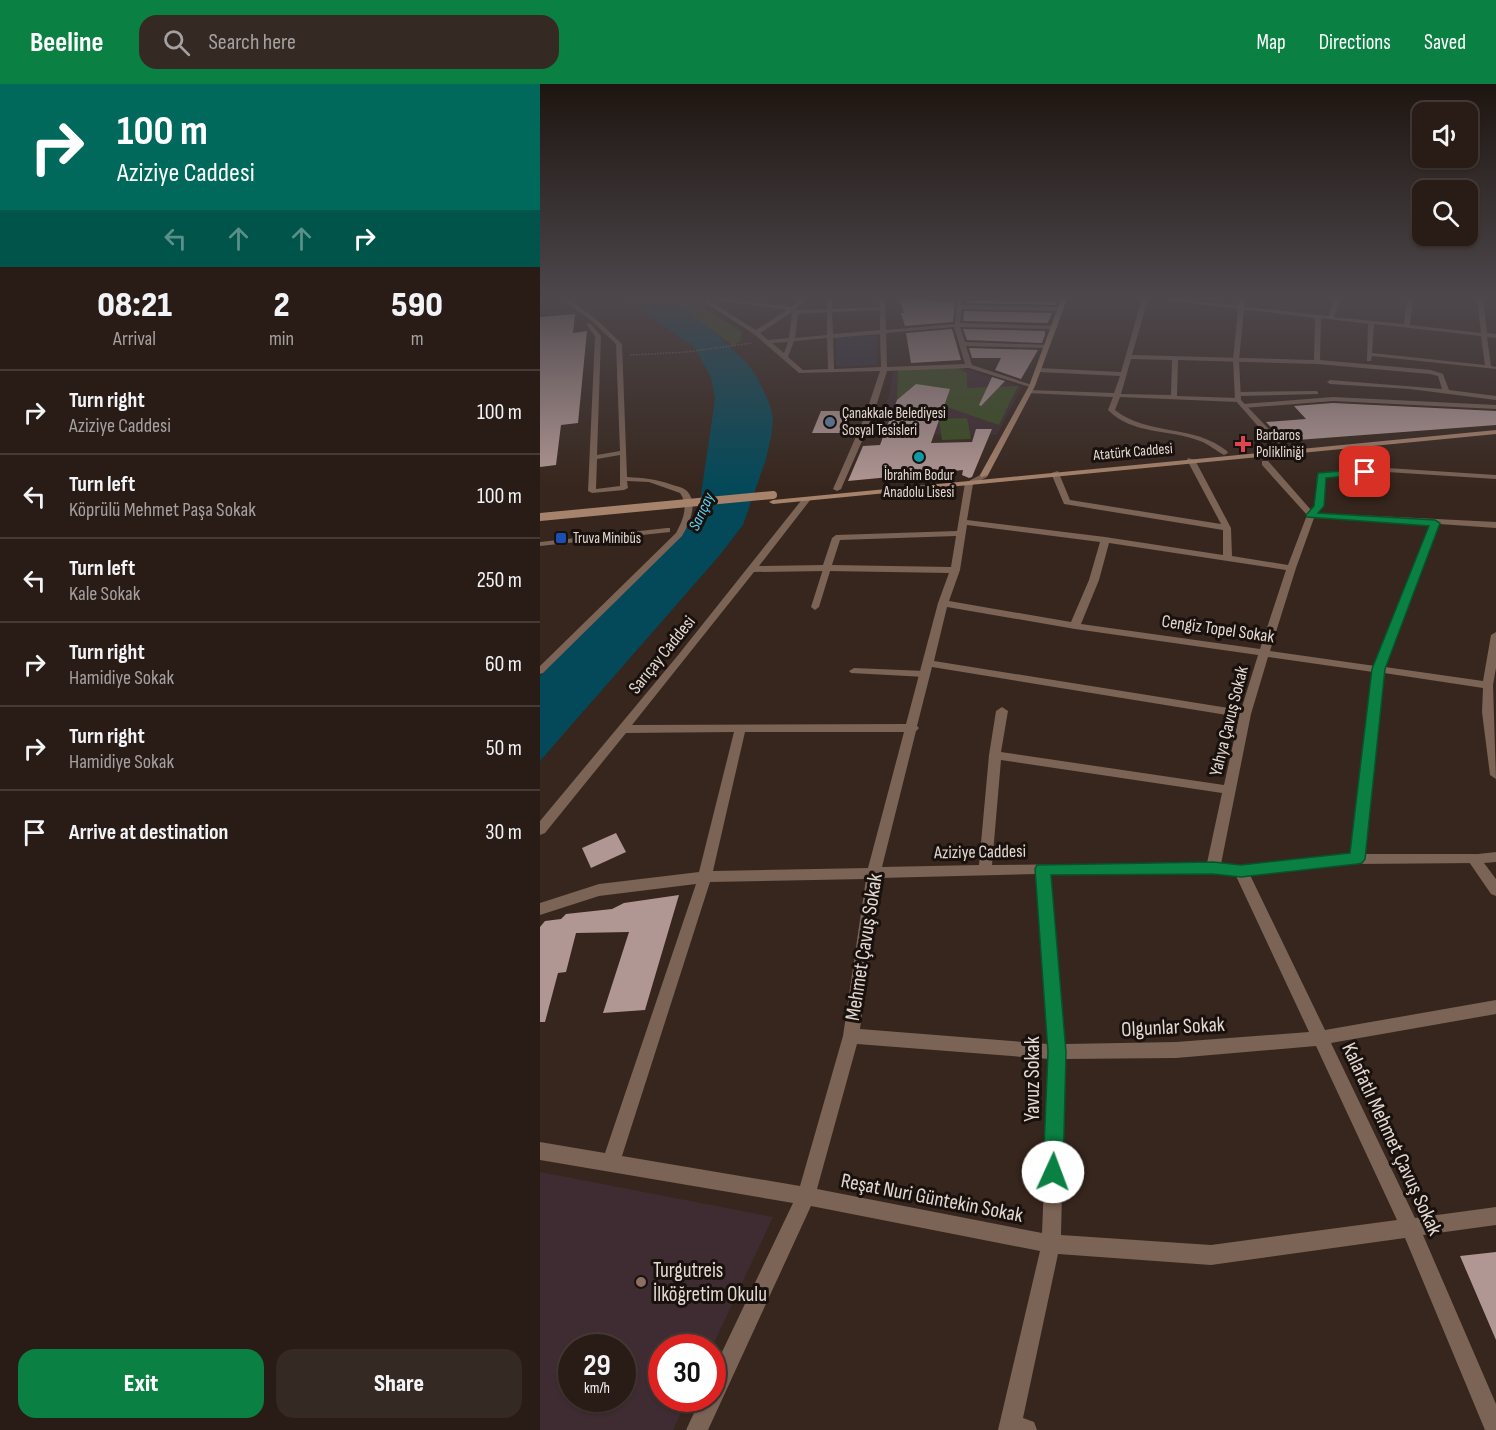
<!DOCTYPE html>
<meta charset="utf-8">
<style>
body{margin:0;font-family:"Sofia Sans Condensed",sans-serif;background:#352923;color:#f1f3f6;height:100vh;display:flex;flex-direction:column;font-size:22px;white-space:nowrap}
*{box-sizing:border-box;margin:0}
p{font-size:20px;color:#a5a1a1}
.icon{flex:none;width:33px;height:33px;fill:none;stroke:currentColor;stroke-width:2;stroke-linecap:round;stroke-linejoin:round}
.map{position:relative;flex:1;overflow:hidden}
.details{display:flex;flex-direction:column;background:#291c16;width:540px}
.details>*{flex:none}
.top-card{background:#00695c;color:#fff;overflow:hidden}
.fabs{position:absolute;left:872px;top:18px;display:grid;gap:12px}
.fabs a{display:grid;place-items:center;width:66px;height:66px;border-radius:12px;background:#291c16;box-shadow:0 2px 4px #0004,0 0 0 2px #453a35;font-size:30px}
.speed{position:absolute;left:18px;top:1250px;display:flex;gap:12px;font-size:30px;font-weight:700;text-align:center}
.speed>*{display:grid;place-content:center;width:78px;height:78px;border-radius:50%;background:#291c16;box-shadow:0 2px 4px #0004,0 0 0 2px #453a35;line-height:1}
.speed small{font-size:15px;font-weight:400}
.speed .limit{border:9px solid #d22;background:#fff;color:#111}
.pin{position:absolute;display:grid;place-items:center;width:51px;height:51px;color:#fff;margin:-26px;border-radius:12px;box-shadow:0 3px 9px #0006}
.me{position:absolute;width:66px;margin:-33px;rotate:2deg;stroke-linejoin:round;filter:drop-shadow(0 0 4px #0008)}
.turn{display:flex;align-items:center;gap:21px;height:126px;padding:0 18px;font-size:27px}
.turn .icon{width:78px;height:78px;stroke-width:2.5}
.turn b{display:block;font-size:42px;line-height:51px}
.lanes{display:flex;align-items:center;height:57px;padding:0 18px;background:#0003;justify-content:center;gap:30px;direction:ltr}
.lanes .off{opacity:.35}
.eta{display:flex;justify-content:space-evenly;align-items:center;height:102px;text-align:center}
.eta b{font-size:36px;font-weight:800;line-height:42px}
.primary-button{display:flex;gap:12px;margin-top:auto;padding:12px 18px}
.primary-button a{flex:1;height:69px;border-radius:18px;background:#0b8043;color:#fff;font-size:24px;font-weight:800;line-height:69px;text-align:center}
.primary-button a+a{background:#352923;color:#f1f3f6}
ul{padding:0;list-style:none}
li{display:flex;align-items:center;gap:18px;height:84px;padding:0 18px;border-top:2px solid #453a35}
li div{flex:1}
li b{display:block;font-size:22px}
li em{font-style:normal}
header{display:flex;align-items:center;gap:36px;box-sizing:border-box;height:84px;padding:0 30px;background:#0b8043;color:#fff}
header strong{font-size:28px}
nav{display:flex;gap:33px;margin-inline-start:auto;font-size:21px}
.search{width:420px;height:54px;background:#352923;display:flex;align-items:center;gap:15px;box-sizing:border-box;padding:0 21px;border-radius:18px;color:#a5a1a1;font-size:22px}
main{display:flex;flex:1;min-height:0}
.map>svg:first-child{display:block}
</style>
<header>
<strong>Beeline</strong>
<div class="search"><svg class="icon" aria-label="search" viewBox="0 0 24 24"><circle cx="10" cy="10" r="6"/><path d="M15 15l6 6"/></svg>Search here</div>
<nav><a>Map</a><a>Directions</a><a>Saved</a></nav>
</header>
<main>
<section class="details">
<div class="top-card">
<div class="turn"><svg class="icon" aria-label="right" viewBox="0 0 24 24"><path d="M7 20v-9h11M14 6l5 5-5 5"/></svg><div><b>100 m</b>Aziziye Caddesi</div></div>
<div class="lanes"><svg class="icon off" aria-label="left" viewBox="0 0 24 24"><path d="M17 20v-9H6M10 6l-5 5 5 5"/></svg><svg class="icon off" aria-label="ahead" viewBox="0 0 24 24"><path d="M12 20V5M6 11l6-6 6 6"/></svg><svg class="icon off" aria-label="ahead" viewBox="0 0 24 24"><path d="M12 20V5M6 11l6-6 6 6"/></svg><svg class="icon" aria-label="right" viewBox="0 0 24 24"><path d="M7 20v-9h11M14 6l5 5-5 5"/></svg></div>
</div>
<div class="eta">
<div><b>08:21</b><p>Arrival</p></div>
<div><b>2</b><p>min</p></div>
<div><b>590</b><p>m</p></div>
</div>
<ul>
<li><svg class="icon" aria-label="right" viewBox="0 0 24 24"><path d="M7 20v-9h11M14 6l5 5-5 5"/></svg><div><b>Turn right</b><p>Aziziye Caddesi</p></div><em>100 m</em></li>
<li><svg class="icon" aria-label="left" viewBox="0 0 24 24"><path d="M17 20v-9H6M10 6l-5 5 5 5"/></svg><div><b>Turn left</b><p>Köprülü Mehmet Paşa Sokak</p></div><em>100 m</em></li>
<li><svg class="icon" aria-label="left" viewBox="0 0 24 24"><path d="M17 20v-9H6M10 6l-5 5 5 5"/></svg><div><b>Turn left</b><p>Kale Sokak</p></div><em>250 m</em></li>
<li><svg class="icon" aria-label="right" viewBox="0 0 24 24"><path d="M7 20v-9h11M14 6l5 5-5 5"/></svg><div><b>Turn right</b><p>Hamidiye Sokak</p></div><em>60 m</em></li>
<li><svg class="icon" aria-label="right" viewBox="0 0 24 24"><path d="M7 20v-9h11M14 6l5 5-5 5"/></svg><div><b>Turn right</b><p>Hamidiye Sokak</p></div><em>50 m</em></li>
<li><svg class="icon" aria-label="arrive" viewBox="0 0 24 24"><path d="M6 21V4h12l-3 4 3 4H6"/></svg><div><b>Arrive at destination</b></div><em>30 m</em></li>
</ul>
<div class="primary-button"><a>Exit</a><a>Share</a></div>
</section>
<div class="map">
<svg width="956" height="1346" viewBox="0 0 956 1346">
<rect width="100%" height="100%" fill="#37261d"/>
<path fill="#352f3f" d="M337,251V281L296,283V254Z"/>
<path fill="#3f2c32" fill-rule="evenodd" d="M423,284L482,303L457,351L332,350L349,312L353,288Z
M0,1088L233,1133L172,1263H122V1314H148L133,1346H0ZM32,1263H82V1314H32Z"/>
<path fill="#3b4f21" d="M131,215H150L202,248L201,256L193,262Z
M416,283L427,289V304L478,302L459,341L395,319L357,316L358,286Z
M427,334L431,355L402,356L399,335Z"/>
<path fill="#034959" d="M85,215H131L174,248L207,279L217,293L230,321L233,335L231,353L226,375L203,441L179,472L0,677V592L158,431L175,315L171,293L154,263Z"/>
<path fill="#b19794" d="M359,215L415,217L413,238L365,242L361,229H364Z
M432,216L469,217H517L516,221L425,219Z
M424,227L512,229L508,239L423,237Z
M35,230L33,249L47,247L38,339L21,341L16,381L0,383V233Z
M412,245L421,276L371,279L366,249Z
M423,245L505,247V251L502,259L427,256Z
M429,264L498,266L481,295L455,286L461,274H432Z
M452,293L465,297L441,322L439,321Z
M376,300L410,305L391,359L432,358L436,345H452L432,393L429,394L422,391L423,386L308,397L323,362L340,361L357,316Z
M793,319L956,327V341L744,357L726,338L766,335L754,322Z
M281,327H307L300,349H272Z
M76,749L86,768L51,784L42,764Z
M139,811L105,926L63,929L89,848L36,849L26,888L18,889L5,938H0V843L5,837L21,835L26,830L72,825L84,819Z
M956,1168V1256L920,1172Z"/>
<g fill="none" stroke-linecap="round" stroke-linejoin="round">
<path stroke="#73635b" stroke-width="1.5" stroke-dasharray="1.5 1.5" stroke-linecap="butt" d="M90,271L147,268L212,259"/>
<path fill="#7b6355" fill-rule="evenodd" d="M22,215H28L56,235L82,260L87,393C103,394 115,395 130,400C135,402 143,403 147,407C159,420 149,440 142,452L3,589L0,590V582L136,449C143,436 149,422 140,409L109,398L87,397L88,404L84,406L52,409L48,407L55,252L46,240L50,239L61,252L57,371L80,367L76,260L52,237ZM80,371V402L56,405L57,375Z
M127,444H130V448L0,462V458Z
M284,482H290L291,484L279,523L275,526L271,523Z
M314,584L385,587L390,590L385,593L311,589L309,587Z"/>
<path fill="#7b6355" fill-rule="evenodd" d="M160,215H166L216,246L247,226L172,215H189L251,223L261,215H267L255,225L256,226L287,225L286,215H292V225L340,223L339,215H345L346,246L415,240L417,215H423L422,221L521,223L524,225L521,227L422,225L420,239L518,242L516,245L420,243L425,258L509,261L507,264L426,262L432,281L495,302L490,303L429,284L347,287L333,332L301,405L297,407L293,405L325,332L340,287L259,289L214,250ZM340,226V246L293,250L292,228ZM252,228L249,254L228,256L220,249ZM287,228V251L255,254L258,230ZM414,243L425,280L347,283L346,249ZM340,250L341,283L294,285L293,254ZM287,254L288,285L263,286L248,273L254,257ZM248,258L244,269L232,259Z
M602,215H608L592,271L774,276L775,234L616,215H636L789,232L794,215H800L794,233L864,240L867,215H873L870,241L941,249L937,215H943L947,249L956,250V254L947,253L951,282L956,283V285L832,272L831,277H827L828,240L781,234L780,276L891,286L903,290L909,306L956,312V316L870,305L790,300L787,298L790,296L902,305L898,292L890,290L777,280L638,276L637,312L698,314L701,316L698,318L580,313L575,326C607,352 654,340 687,367L688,369L684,371C676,367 669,360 660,357C630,345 592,351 568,326L573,313L487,309L486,308L489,306L574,309L580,292L499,288L496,286L499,284L581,288ZM834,240L941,252L945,281L832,269ZM591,275L632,276L631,311L581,310Z
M776,307L778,308V310L698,312L695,310L698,308Z
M793,313L956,321V325L793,317L703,324L700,322L703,320Z
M648,374L655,376L691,444L692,472L748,481L767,431L722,381V377H728L771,426L775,422L777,391L781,389L847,384L956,391V395L847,388L785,393L783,422L778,429L956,438V444L899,440L845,583L943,597L951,551L956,548V584L953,601L956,695L950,691L942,628L943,604L844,589L824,770H934L939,771L941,775L939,779L817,780L710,791L785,946L956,916V930L791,959L875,1134L956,1123V1141L883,1151L956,1320V1346H945L865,1154L671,1181L518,1170L483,1334L494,1338L497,1346H458L500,1167L271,1122L168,1346H146L161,1314H172V1289L253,1119L0,1076V1058L65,1069L156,800L59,812L0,831V819L59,800L159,788L194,648L86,649L5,749L0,751V737L139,570L264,413L271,415L219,482L283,481L292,454L296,451L417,447L425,399L444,389L448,391L447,393L433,400L427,436L565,453L683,471V446L524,420L511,389L518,387L530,416L681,440L647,376ZM774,434L890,440L835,582L730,567L756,484ZM427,441L560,458L549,496L531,538L409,517L420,486ZM416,452L411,483L292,481L300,456ZM569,459L746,486L720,565L541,540L559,496ZM287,487L409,489L398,519L366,640L92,641L214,488ZM407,523L535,545L718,571L701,626L394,577ZM728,573L833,588L811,770L701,782L681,780L711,630ZM392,583L699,633L684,701L461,668L468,627L462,623L456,627L449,671L439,781L342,783L376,647L379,644L377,642ZM205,648H364L328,784L173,787ZM461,676L682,709L667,779L452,781ZM673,789L696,792L769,948L636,958L525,960L510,790ZM497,790L508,960L320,945L340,794ZM326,795L303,952L260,1102L82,1072L170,798ZM317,960L509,975L502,1149L277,1105ZM776,962L857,1136L671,1161L521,1151L525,975L636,974Z"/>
<path fill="#7b6355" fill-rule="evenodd" d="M699,215H705L699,276L701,316L744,361V365H738L695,316L693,276Z
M956,768V778L944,779L956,795V812L951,810L927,775L929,771Z"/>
<path fill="#a8836c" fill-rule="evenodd" d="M521,215H527L495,302L448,391L441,393L440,391L489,302Z
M956,346V350L233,420L229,418L233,416Z"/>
<path stroke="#a8836c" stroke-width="8" d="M0,433L233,411"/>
</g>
<linearGradient id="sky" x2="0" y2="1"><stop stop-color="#1e1510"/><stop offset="0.53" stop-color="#4d474c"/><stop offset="1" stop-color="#4d474c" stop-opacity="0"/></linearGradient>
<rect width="956" height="404" fill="url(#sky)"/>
<path fill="#0b8043" stroke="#07532c" stroke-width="1.5" d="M825,385L830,388L828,390L786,394L784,422L778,429L895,436L900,439L845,585L825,775L822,779L817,780L701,793L673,790L511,791L526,968L523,1088L520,1095L513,1098L506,1095L503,1088L508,968L495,785L497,781L673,778L701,781L810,769L832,585L889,442L767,433L766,431L774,422L778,389Z"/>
<circle fill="#5c6f8a" stroke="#19110d" stroke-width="2" cx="290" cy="338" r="6"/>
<path fill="#e0444e" stroke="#19110d" stroke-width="2" d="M700 351h6v6h6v6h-6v6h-6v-6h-6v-6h6z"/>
<circle fill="#0f9aa8" stroke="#19110d" stroke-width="2" cx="379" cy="373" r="6"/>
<rect fill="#1a4fb4" stroke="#19110d" stroke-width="2" x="15" y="448" width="12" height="12" rx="3"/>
<circle fill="#8d6e63" stroke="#19110d" stroke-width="2" cx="101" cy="1198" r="6"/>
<g text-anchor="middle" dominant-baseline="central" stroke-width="6" stroke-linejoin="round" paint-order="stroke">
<g font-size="15" fill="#e4d8d2" stroke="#19110d" text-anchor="start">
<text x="302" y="329">Çanakkale Belediyesi<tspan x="302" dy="17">Sosyal Tesisleri</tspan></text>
<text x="716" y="351">Barbaros<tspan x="716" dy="17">Polikliniği</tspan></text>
<text x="379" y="391" text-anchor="middle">İbrahim Bodur<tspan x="379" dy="17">Anadolu Lisesi</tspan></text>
<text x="33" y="454">Truva Minibüs</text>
</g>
<g font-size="15" fill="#e4d8d2" stroke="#19110d">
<text transform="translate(593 368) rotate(-5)">Atatürk Caddesi</text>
</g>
<g font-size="16" font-style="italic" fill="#60d4f5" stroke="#19110d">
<text transform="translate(162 428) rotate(-65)">Sarıçay</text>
</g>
<g font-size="18" fill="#e4d8d2" stroke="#19110d">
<text transform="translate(678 545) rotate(8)">Cengiz Topel Sokak</text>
<text transform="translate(122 571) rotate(-51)">Sarıçay Caddesi</text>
<text transform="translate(689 637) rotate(-76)">Yahya Çavuş Sokak</text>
<text transform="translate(440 768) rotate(-1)">Aziziye Caddesi</text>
</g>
<g font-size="21" fill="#e4d8d2" stroke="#19110d">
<text transform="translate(324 863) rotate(-81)">Mehmet Çavuş Sokak</text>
<text transform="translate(633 943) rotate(-3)">Olgunlar Sokak</text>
<text transform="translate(492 995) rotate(-90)">Yavuz Sokak</text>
<text transform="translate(852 1055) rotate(65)">Kalafatlı Mehmet Çavuş Sokak</text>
<text transform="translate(392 1114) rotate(11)">Reşat Nuri Güntekin Sokak</text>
</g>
<g font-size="21" fill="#e4d8d2" stroke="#19110d" text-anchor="start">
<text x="113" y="1186">Turgutreis<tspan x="113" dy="24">İlköğretim Okulu</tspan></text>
</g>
</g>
</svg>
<div class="fabs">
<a><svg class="icon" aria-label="sound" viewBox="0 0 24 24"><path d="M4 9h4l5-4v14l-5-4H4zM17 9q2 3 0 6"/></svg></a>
<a><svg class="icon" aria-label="search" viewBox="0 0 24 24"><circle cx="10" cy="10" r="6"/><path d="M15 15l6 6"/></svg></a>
</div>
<div class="speed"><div>29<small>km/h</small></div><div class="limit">30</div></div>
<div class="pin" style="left:825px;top:388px;background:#d93025"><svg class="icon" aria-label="arrive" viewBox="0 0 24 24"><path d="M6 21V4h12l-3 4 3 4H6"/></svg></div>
<svg class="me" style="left:513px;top:1088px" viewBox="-20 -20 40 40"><circle r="19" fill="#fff"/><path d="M0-13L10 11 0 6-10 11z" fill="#0b8043"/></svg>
</div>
</main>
